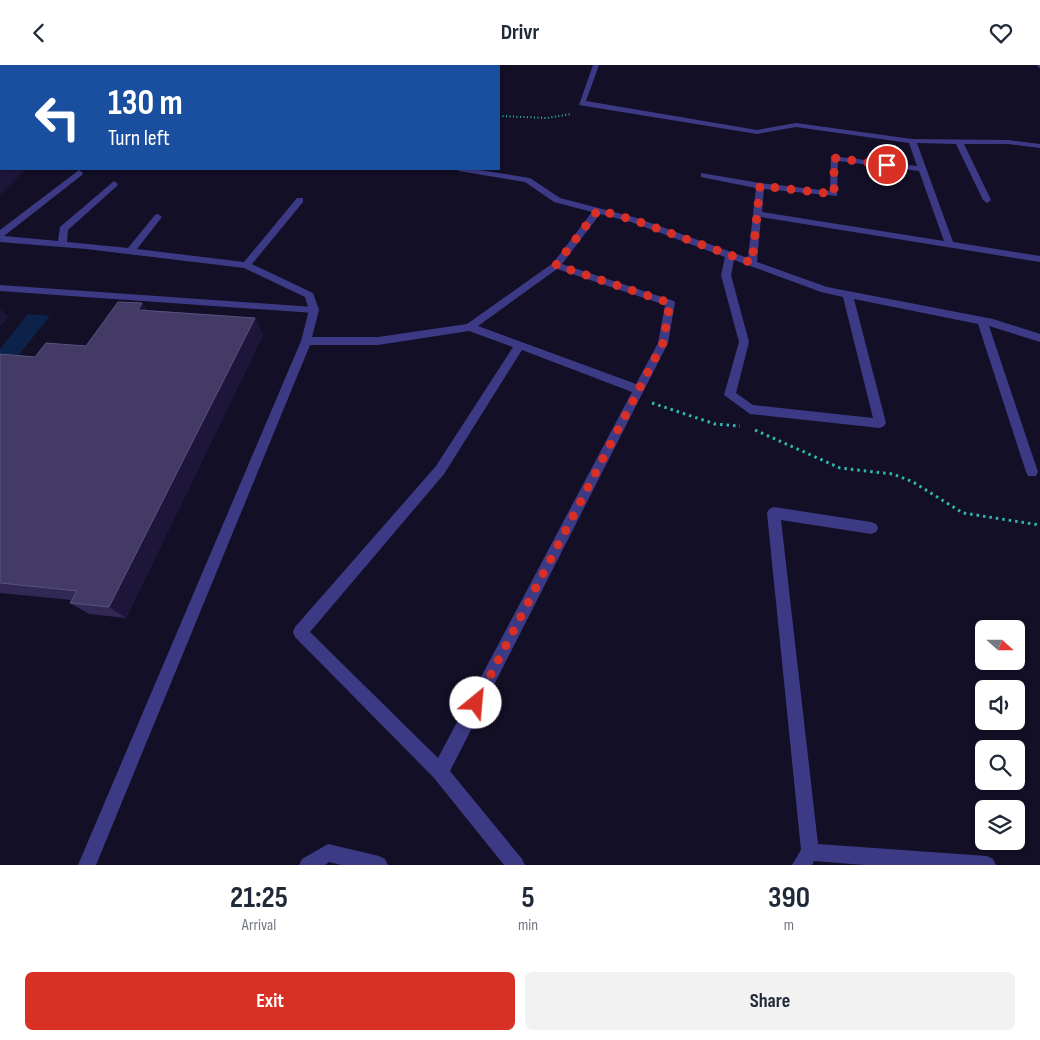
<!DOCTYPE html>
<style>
body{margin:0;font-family:"Sofia Sans Condensed",sans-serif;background:#f2f2f3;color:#1f2937;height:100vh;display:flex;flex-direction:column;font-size:19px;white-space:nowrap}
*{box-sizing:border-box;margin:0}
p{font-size:16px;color:#747a83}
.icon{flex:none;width:28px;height:28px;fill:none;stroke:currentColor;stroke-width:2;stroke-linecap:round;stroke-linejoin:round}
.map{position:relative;height:800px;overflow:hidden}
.panel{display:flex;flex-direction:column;background:#fff;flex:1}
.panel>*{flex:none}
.hud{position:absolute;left:0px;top:0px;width:500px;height:105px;box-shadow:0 1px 4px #0004;background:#1a4fa0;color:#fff;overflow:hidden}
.needle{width:32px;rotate:111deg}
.fabs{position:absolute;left:975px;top:555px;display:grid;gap:10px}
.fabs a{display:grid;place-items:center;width:50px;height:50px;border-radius:8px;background:#fff;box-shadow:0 1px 4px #0004;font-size:25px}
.pin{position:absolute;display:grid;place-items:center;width:42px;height:42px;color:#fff;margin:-21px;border:2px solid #fff;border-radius:50%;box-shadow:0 1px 5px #0007}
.me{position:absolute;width:55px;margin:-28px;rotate:28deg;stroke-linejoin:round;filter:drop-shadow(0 0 4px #0008)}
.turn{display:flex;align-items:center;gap:18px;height:105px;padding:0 25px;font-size:22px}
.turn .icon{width:65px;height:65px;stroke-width:2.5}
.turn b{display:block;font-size:35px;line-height:42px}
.eta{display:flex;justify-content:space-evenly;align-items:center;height:85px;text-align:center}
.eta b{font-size:30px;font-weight:700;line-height:35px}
.button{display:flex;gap:10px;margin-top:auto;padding:10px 25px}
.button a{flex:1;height:58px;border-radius:8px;background:#d93025;color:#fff;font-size:20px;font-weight:700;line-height:58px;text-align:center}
.button a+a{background:#f2f2f3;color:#1f2937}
header{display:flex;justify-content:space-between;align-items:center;height:65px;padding:0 25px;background:#fff;font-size:22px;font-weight:700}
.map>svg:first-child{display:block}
</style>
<header><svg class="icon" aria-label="back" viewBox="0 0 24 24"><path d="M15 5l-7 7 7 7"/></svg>Drivr<svg class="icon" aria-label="heart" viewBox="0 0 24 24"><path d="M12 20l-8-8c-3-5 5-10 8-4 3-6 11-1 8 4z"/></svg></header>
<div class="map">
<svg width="1040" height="800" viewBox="0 0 1040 800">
<rect width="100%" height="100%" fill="#130f26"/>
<path fill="#0c2248" d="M28,249L50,251L14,296L0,295V284Z"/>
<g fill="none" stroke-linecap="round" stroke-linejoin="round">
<path stroke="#2fb8b0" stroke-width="2" stroke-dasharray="1 2.5" stroke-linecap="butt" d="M499,51L547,53L571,49"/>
<path stroke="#2fb8b0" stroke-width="3" stroke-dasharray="2.5 4" stroke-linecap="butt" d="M652,338L715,359L740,361
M755,365L840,403L893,409L913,417L963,448L1040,460"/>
<path fill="#3d3a85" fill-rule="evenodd" d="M0,220L314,242L319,245L314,248L0,226Z"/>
<path fill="#3d3a85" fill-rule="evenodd" d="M247,0H259V1H247Z
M593,0H599L586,36L757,65L796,58L912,74L1008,75L1040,79V83L1008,79H964L991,135L987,138L983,135L956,79L917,78L953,177L1040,191V197L761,152L757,197L827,222L993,254L1040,269V277L989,261L1038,407L1036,411H1028L1026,407L978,259L854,234L886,358L884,361L880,363L750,349L724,330L739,277L721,210L725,192L631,157L600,149L562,199L674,236L675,238L668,278L450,706L522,794L525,800H504L434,713L295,572L293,567L295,562L436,401L513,282L469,266L378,280H310L96,800H78L301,276L309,245L305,232L244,203L86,184L0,177V165L79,105L83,108L82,110L4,171L58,176L60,162L114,116L118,119L117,121L68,165L67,177L128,183L155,150L158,149L162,152L137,184L244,197L297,133H303V137L252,199L313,228L319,245L312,272H378L467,259L553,198L592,147L554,137L525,117L459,106L455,104H473L530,113L560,133L637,153L748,193L756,123L701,112V108L760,118L830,126L831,91L917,101L909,78L796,62L757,69L579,40ZM838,96L919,106L944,176L762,147L764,124L837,131ZM734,195L821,227L843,232L873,353L753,340L736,328L749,277L731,210ZM557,204L665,240L658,278L636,319L478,261ZM522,285L632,327L438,693L310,567L444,409Z
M1037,0H1040V3L1038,2Z
M774,442L871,457L876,459L878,463L876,467L871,469L781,455L818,779L987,791L993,794L996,800H864L814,796L812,800H792L801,785L767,448L769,444Z
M328,779L379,791L385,794L388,800H341L329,797L325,800H299L302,794Z"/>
</g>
<path fill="#312854" d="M188,0H244L242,1H189Z
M142,238L147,245L255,253L263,270L126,553L89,549L70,538L72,535L0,528V289L35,292L86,281Z"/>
<path fill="#1d163a" d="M229,0H244L242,1H227Z
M1,89V104H23L24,106L0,130V90Z
M142,238L153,255L138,245Z
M0,244L8,252L0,262Z
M255,253L263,270L126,553L109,542Z"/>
<path fill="#433a66" stroke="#5a527e" d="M0,82L1,83V89L0,90Z
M118,237L142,238L138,245L255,253L109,542L70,538L77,526L0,518V289L35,292L46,278L86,281Z"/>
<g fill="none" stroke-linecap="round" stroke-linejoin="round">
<path stroke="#d93025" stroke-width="9" stroke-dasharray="0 16.2" d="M476,638L663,278L670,238L556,200L598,145L634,155L752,198L760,121L834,129V93L887,100"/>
</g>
</svg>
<div class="fabs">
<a><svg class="needle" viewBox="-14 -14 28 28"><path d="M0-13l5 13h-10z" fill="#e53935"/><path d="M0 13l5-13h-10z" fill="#747a83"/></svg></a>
<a><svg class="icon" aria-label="sound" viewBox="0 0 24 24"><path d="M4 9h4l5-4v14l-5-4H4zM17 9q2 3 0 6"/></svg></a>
<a><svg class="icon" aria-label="search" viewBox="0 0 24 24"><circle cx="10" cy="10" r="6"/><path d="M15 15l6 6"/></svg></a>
<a><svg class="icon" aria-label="layers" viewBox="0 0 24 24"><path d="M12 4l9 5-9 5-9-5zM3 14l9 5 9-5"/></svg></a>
</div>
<div class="pin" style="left:887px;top:100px;background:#d93025"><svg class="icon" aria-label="arrive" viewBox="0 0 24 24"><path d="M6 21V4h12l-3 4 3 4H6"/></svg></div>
<svg class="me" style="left:476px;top:638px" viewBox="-20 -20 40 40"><circle r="19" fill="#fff"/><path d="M0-13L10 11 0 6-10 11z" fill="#d93025"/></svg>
<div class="hud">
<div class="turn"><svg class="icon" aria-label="left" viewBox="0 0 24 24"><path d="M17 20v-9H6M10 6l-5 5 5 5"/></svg><div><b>130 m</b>Turn left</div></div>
</div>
</div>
<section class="panel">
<div class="eta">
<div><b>21:25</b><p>Arrival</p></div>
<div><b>5</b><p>min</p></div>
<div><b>390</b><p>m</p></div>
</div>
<div class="button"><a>Exit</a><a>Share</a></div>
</section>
